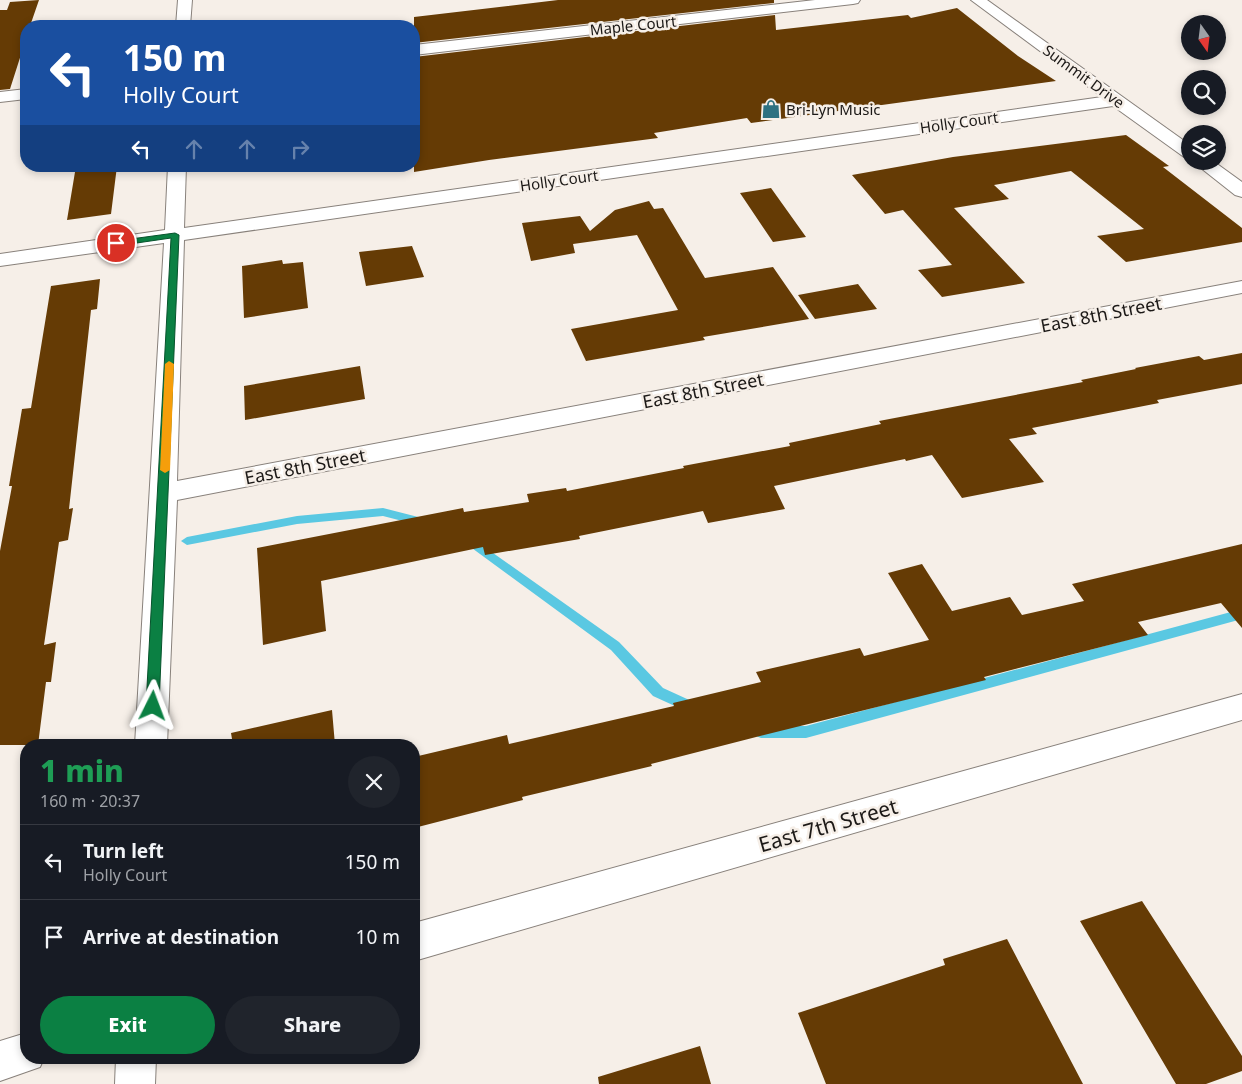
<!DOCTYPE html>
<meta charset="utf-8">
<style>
body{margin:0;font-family:"Noto Sans",sans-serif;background:#20242c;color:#f1f3f6;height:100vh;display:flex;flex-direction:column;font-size:19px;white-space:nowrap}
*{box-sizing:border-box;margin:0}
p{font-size:16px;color:#9ea1a6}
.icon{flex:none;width:28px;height:28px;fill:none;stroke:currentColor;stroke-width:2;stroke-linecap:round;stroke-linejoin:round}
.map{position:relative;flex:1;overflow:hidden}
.drawer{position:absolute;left:20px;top:739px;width:400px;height:325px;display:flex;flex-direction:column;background:#171b24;border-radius:20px;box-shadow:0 2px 8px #0003}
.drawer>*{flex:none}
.hud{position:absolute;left:20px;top:20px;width:400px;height:152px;border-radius:20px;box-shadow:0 2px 8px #0003;background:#1a4fa0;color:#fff;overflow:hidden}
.needle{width:32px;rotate:166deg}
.fabs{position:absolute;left:1181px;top:15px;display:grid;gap:10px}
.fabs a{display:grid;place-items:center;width:45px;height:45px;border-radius:50%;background:#171b24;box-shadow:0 2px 8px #0003;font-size:25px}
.pin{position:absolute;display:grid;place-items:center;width:42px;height:42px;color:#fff;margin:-21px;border:2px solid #fff;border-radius:50%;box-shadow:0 1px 5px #0007}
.me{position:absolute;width:55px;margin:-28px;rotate:3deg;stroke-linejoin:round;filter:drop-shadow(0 0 4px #0008)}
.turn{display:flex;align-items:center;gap:18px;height:105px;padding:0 20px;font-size:22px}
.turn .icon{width:65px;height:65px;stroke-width:2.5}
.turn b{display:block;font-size:35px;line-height:42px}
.lanes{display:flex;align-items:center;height:48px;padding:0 20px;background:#0003;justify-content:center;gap:25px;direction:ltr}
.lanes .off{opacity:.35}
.round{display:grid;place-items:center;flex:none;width:52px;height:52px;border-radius:26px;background:#20242c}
.summary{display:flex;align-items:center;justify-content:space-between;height:85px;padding:0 20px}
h1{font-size:30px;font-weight:800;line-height:38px;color:#1e9e55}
.action{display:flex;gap:10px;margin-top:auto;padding:10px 20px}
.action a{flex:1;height:58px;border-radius:30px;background:#0b8043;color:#fff;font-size:20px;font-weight:800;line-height:58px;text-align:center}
.action a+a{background:#20242c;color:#f1f3f6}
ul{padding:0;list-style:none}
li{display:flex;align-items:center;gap:15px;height:75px;padding:0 20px;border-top:1px solid #363941}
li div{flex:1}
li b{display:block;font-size:19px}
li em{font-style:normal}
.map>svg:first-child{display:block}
</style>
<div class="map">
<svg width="1242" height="1084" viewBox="0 0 1242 1084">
<rect width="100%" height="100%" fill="#f6efe8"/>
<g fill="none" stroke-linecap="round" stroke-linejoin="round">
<path fill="#5ac8e2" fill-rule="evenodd" d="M383,508L426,519L428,522L422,526L383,516L297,524L187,545L181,541L187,537L297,516Z
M469,536L619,642L663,688L698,704L699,708L698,712L693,714L688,712L653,696L611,650L465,543L463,540L465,537Z
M1242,609V619L806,738H761L756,736L754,732L756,728L761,726H806Z"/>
</g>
<path fill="#653b05" d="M39,0L30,26H26V39L10,89L0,90V10H7L10,2Z
M558,0H774V3L414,43V17Z
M957,8L1018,56L1056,81L751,123L747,118L654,133L658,138L489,160L414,172V57L775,15L776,30L908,15L911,18Z
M1126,135L1169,166L1163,167L1242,228V242L1126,262L1097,236L1144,229L1071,171L994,185L1009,199L954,208L1025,283L942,297L918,270L952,265L903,210L885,214L852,175L953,157Z
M76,166H117L111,214L67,220Z
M771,188L806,237L773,242L740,193Z
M649,201L654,209L663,208L705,278L773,267L809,319L703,337L705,340L586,361L571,329L678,310L637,235L573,244L575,253L531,261L522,223L580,216L590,231L615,210Z
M412,246L424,277L366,286L359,252Z
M282,260L283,264L303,262L308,308L244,318L242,266Z
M100,279L97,309L91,310L69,509L73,508L68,540L59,542L44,645L56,642L51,682H46L38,745H0V551L12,486H9L22,409L31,408L51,286Z
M858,284L877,309L815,319L798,295Z
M1242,353V384L1157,400L1159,403L1032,428L1037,434L1009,439L1044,482L962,498L932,455L906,461L905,459L774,486L785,509L708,523L703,511L579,536L580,539L485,555L483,547L321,581L326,631L263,645L257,548L463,508L464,512L529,502L527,494L566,488L567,491L684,468L683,466L790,446L789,443L881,424L879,421L1083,382L1081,380L1136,369L1135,368L1199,356L1204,360Z
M360,366L365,399L245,420L244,386Z
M1242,544V628L1221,603L1138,622L1148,635L984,677L986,680L760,736L651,764L652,766L522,797L523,800L414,828V757L507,735L509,744L674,706L673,703L761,682L756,672L860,648L864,656L929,640L888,573L922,564L952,611L1010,597L1022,615L1084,601L1072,584Z
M332,710L335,745H233L231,733Z
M1142,901L1242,1056V1071L1206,1084H1176L1080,921Z
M1007,939L1083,1084H826L798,1013L945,965L943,959Z
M700,1046L711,1084H599L598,1077Z"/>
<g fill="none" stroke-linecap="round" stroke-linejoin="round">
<g stroke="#88817b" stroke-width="2">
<path id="minor" d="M178,0H192L190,26H176Z
M815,0H860L858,3L853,4L414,55V45Z
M971,0H987L1190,145V158L1184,157L1113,106L184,240L177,481L1242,281V293L177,500L167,745H135L164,243L0,266V254L165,230L168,166H186L184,228L1102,97Z
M26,89V99L0,102V92Z
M1192,161H1213L1242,182V197L1235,195Z
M1242,694V720L414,961V923Z
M26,1033V1058H44L40,1067L0,1081V1041Z
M116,1058H156L155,1084H115Z"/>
</g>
<use href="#minor" fill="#fff" fill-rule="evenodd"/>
</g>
<path fill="#0b8043" stroke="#07532c" d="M175,233L179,235L159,706L157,710L153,712L148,710L146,706L171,238L116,246L112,243L116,241Z"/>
<path fill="#f59e0b" d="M169,361L174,364L170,470L165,473L160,470L165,364Z"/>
<defs>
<g id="shop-bare" transform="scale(1.5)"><path d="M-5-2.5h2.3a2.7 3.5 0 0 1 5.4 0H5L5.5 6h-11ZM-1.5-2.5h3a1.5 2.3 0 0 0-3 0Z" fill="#2d7181" stroke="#f6efe8" stroke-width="2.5" paint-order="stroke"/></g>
</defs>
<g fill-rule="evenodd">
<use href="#shop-bare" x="771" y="109"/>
</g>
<g text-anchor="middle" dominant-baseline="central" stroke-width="5" stroke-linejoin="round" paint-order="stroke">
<g font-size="15" fill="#1c1917" stroke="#f6efe8">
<text transform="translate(633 25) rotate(-6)">Maple Court</text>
<text transform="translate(1084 76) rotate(36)">Summit Drive</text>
<text transform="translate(959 122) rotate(-8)">Holly Court</text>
<text transform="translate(559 180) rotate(-8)">Holly Court</text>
</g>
<g font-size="15" fill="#1c1917" stroke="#f6efe8" text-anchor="start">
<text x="786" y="109">Bri-Lyn Music</text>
</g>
<g font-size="18" fill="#1c1917" stroke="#f6efe8">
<text transform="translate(1101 314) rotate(-11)">East 8th Street</text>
<text transform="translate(703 390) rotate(-11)">East 8th Street</text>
<text transform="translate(305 466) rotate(-11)">East 8th Street</text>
</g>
<g font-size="21" fill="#1c1917" stroke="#f6efe8">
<text transform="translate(828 825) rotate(-16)">East 7th Street</text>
</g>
</g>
</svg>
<div class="fabs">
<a><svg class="needle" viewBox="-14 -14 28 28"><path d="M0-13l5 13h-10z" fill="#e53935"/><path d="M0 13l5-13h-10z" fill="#9ea1a6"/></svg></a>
<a><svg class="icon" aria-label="search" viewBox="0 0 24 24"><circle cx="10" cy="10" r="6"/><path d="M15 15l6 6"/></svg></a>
<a><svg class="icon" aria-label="layers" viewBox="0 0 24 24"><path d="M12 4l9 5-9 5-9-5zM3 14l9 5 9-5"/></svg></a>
</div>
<div class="pin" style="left:116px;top:243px;background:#d93025"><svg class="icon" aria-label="arrive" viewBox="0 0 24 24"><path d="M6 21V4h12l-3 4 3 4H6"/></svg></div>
<svg class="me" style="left:153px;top:706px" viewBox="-20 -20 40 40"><path d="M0-17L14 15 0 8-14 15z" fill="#0b8043" stroke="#fff" stroke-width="4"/></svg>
<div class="hud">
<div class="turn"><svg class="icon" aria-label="left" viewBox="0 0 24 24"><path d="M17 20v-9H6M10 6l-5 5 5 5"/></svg><div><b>150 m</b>Holly Court</div></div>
<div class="lanes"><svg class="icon" aria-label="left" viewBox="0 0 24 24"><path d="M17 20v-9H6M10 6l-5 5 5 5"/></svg><svg class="icon off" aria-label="ahead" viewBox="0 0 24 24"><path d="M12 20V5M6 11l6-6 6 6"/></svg><svg class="icon off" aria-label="ahead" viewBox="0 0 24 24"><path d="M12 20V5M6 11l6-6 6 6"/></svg><svg class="icon off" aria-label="right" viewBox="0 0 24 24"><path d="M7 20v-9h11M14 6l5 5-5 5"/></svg></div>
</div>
<section class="drawer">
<div class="summary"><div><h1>1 min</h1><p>160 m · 20:37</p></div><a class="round"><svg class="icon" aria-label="close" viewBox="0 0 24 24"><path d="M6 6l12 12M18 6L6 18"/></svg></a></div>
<ul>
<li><svg class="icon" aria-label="left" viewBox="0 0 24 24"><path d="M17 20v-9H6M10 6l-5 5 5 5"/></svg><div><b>Turn left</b><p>Holly Court</p></div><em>150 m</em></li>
<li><svg class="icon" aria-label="arrive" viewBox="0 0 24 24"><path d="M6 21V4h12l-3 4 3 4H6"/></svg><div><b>Arrive at destination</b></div><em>10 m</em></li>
</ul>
<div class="action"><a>Exit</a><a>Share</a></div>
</section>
</div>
